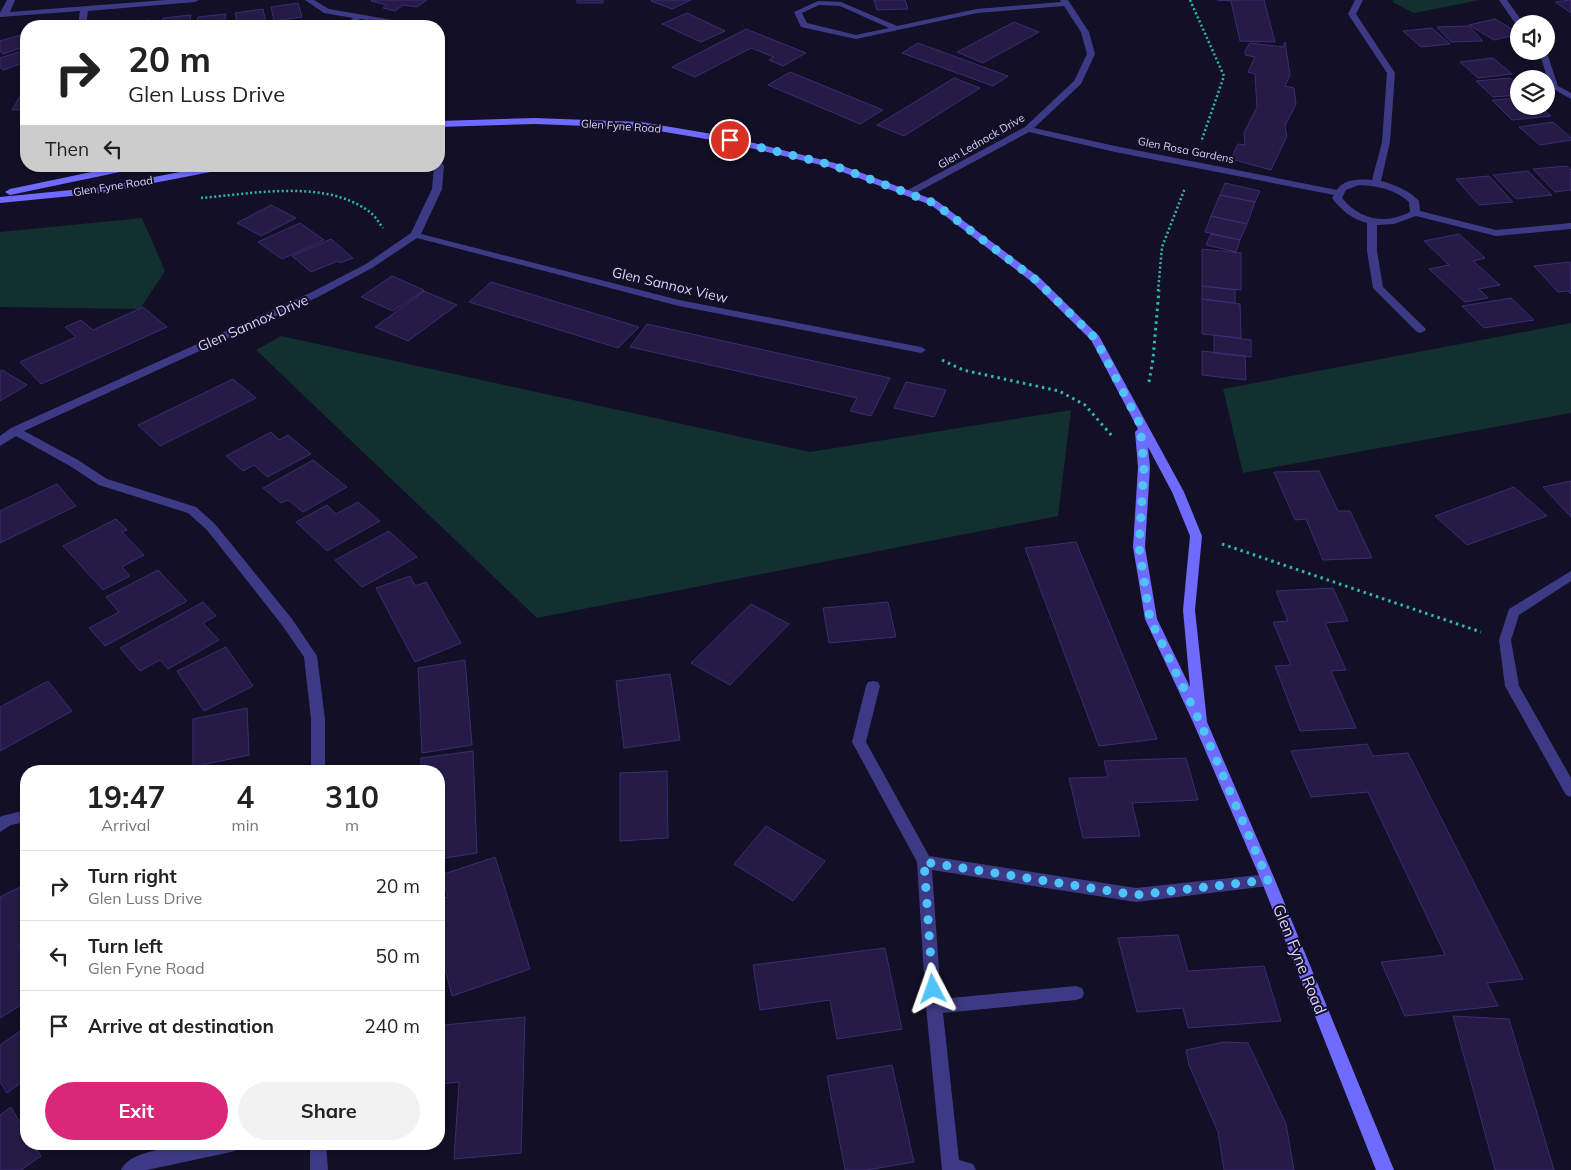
<!DOCTYPE html>
<style>
body{margin:0;font-family:Mulish,sans-serif;background:#f2f2f2;color:#222;height:100vh;display:flex;flex-direction:column;font-size:19px;white-space:nowrap}
*{box-sizing:border-box;margin:0}
p{font-size:16px;color:#767676}
.icon{flex:none;width:28px;height:28px;fill:none;stroke:currentColor;stroke-width:2;stroke-linecap:round;stroke-linejoin:round}
.map{position:relative;flex:1;overflow:hidden}
.panel{position:absolute;left:20px;top:765px;width:425px;height:385px;display:flex;flex-direction:column;background:#fff;border-radius:20px;box-shadow:0 1px 4px #0004}
.panel>*{flex:none}
.hud{position:absolute;left:20px;top:20px;width:425px;height:152px;border-radius:20px;box-shadow:0 1px 4px #0004;background:#fff;color:#222;overflow:hidden}
.fabs{position:absolute;left:1510px;top:15px;display:grid;gap:10px}
.fabs a{display:grid;place-items:center;width:45px;height:45px;border-radius:50%;background:#fff;box-shadow:0 1px 4px #0004;font-size:25px}
.pin{position:absolute;display:grid;place-items:center;width:42px;height:42px;color:#fff;margin:-21px;border:2px solid #fff;border-radius:50%;box-shadow:0 1px 5px #0007}
.me{position:absolute;width:55px;margin:-28px;rotate:356deg;stroke-linejoin:round;filter:drop-shadow(0 0 4px #0008)}
.turn{display:flex;align-items:center;gap:18px;height:105px;padding:0 25px;font-size:22px}
.turn .icon{width:65px;height:65px;stroke-width:2.5}
.turn b{display:block;font-size:35px;line-height:42px}
.then{display:flex;align-items:center;height:48px;padding:0 25px;background:#0003;gap:10px;font-size:19px}
.eta{display:flex;justify-content:space-evenly;align-items:center;height:85px;text-align:center}
.eta b{font-size:30px;font-weight:700;line-height:35px}
.action{display:flex;gap:10px;margin-top:auto;padding:10px 25px}
.action a{flex:1;height:58px;border-radius:30px;background:#db2777;color:#fff;font-size:20px;font-weight:700;line-height:58px;text-align:center}
.action a+a{background:#f2f2f2;color:#222}
ul{padding:0;list-style:none}
li{display:flex;align-items:center;gap:15px;height:70px;padding:0 25px;border-top:1px solid #e0e0e0}
li div{flex:1}
li b{display:block;font-size:19px}
li em{font-style:normal}
.map>svg:first-child{display:block}
</style>
<div class="map">
<svg width="1571" height="1170" viewBox="0 0 1571 1170">
<rect width="100%" height="100%" fill="#130f26"/>
<path fill="#12302f" d="M1394,0H1480L1414,13L1392,2Z
M142,218L165,271L140,309L0,307V232Z
M1571,323V413L1243,473L1223,389Z
M281,336L810,452L1071,410L1058,516L537,618L256,350Z"/>
<path fill="#241b47" stroke="#3b2d73" d="M373,0H427L417,7L403,5L395,11L383,8L387,5L371,1Z
M577,0H603V3H577Z
M691,0L672,9L651,1L652,0Z
M874,0H905L908,9L877,10Z
M1217,0H1264L1275,42L1240,41L1231,1Z
M1571,0V13L1555,2L1570,0Z
M298,3L302,17L274,21L271,7Z
M263,9L266,23L238,26L235,13Z
M687,13L725,31L701,42L662,24Z
M226,14L224,26H196L198,17Z
M191,15L189,26H161L163,18Z
M1495,19L1519,33V34L1494,40L1469,25Z
M150,20V26H121V23Z
M1014,22L1039,32L983,63L957,52Z
M1469,26L1483,41L1451,42L1437,27Z
M1432,28L1450,44L1421,47L1403,31Z
M746,29L806,53L783,66L769,60L774,57L751,48L695,77L672,67Z
M24,34L26,36V46L3,54L0,51V41Z
M1285,42L1290,75L1285,86L1294,88L1296,104L1285,126L1287,136L1271,170L1231,159L1238,144L1245,145L1244,133L1257,107L1255,74L1248,72L1255,57L1245,55V51L1250,43L1283,47Z
M918,43L1008,76L993,86L902,53Z
M25,50L26,62L3,70L0,67V58Z
M1493,58L1512,74L1478,78L1460,62Z
M790,72L883,110L860,124L768,85Z
M954,78L980,88L904,136L877,125Z
M1510,78L1519,86V95L1493,97L1476,81Z
M22,93H26V110H12Z
M1519,98V106H1540L1551,116L1512,120L1492,100Z
M1553,122L1571,138V140L1540,145L1519,127Z
M1567,166L1571,170V190L1555,192L1533,169Z
M1528,171L1552,195L1516,199L1493,175Z
M1489,176L1513,202L1479,205L1456,179Z
M1225,183L1260,191L1255,202L1220,195Z
M1220,195L1255,202L1247,224L1211,216Z
M271,205L296,218L261,236L237,223Z
M1211,216L1247,224L1240,240L1205,232Z
M300,223L324,240L282,259L258,242Z
M1211,234L1240,240L1236,252L1206,245Z
M1459,234L1485,258L1473,261L1500,285L1479,289L1488,298L1465,302L1429,269L1449,265L1424,241Z
M331,239L353,258L340,263L338,261L311,272L292,256Z
M1202,249L1241,253V290L1202,286Z
M1570,262L1571,294L1568,291L1558,292L1534,266Z
M392,276L424,290L393,311L361,297Z
M491,282L639,327L618,348L469,302Z
M1202,286L1235,290V303L1202,299Z
M424,291L457,305L408,341L375,327Z
M1511,298L1534,320L1484,328L1462,306Z
M1202,299L1240,304L1241,338L1202,334Z
M143,307L167,327L41,384L20,362L76,337L65,327L81,320L93,330Z
M647,324L890,378L871,416L850,411L857,398L630,347Z
M1214,335L1251,340V357L1214,353Z
M1202,351L1245,356L1246,380L1202,375Z
M2,370L27,385L0,401V371Z
M233,379L256,398L160,446L138,425Z
M906,382L946,390L934,417L894,408Z
M271,432L279,440L288,435L311,454L267,477L254,465L243,471L226,456Z
M313,460L347,487L303,512L288,500L281,503L263,488Z
M1319,471L1338,511H1350L1372,558L1323,560L1306,519L1295,520L1274,472Z
M1571,481V517L1543,487Z
M57,484L76,506L0,543V511Z
M1514,487L1547,516L1467,545L1435,516Z
M358,502L380,521L327,551L296,522L327,505L336,514Z
M116,519L127,530L122,532L144,555L122,567L130,576L103,590L63,546Z
M389,531L417,557L362,587L335,560Z
M1076,542L1157,739L1099,746L1025,548Z
M158,570L187,601L105,646L89,628L119,612L106,597Z
M410,576L415,586L426,582L461,643L415,662L376,588Z
M1333,588L1348,621L1325,623L1346,670L1331,671L1356,728L1300,731L1275,666L1291,665L1273,622L1288,621L1276,591Z
M203,602L216,616L203,623L219,640L168,669L160,660L140,671L120,648Z
M888,602L896,637L829,643L823,608Z
M751,604L789,624L730,685L691,663Z
M226,647L253,686L204,711L177,671Z
M465,660L472,745L422,753L418,668Z
M670,674L680,740L624,748L616,681Z
M48,681L72,711L0,751V707Z
M247,708L249,755L193,767V719Z
M1367,744L1373,756L1408,753L1523,979L1487,983L1498,1006L1405,1016L1381,962L1445,955L1368,792L1311,797L1291,751Z
M473,751L477,853L439,859V771H421V758Z
M1186,758L1198,800L1132,803L1140,836L1083,838L1069,778L1108,777L1104,761Z
M667,771L668,838L620,841V773Z
M766,826L825,861L793,901L734,864Z
M495,857L530,969L452,996L439,946V900L448,897L441,875Z
M26,884V939L18,946L26,956V1002L0,1018V897Z
M1178,935L1188,971L1264,966L1281,1021L1188,1028L1183,1008L1137,1012L1118,938Z
M885,948L902,1029L837,1039L830,1000L760,1010L753,965Z
M1453,1016L1509,1019L1554,1170H1495Z
M525,1017L521,1153L454,1159L459,1082L440,1084L444,1025Z
M26,1027V1079L7,1093L0,1082V1045Z
M1224,1042L1248,1043L1286,1124L1294,1170H1224L1218,1132L1189,1065L1186,1050Z
M892,1065L914,1162L867,1170H845L827,1076Z
M11,1107L26,1133V1144H33L41,1156L21,1170H0V1115Z"/>
<g fill="none" stroke-linecap="round" stroke-linejoin="round">
<path stroke="#2fb8b0" stroke-width="2.5" stroke-dasharray="2 2.5" stroke-linecap="butt" d="M1190,0L1224,76L1201,142
M201,198C252,194 327,178 371,213C376,217 379,223 383,228
M1158,291L1162,247L1185,188"/>
<path stroke="#2fb8b0" stroke-width="3" stroke-dasharray="2.5 4" stroke-linecap="butt" d="M942,360L963,370L1059,391L1085,405L1113,437
M1149,382L1153,359L1159,290
M1222,544L1481,632"/>
<path fill="#3d3a85" fill-rule="evenodd" d="M7,0H15L10,12L165,0H199L195,2L88,11L86,26H78L80,11L0,17V13Z
M305,0H314L329,9L404,22L408,24L403,26L360,19L352,26H344L353,18L324,13Z
M1060,0H1068L1089,32L1095,54L1081,84L1034,128L1115,146L1337,190C1343,179 1361,179 1372,180L1382,142L1387,73L1348,14L1355,0H1363L1356,14L1395,73L1390,142L1381,181C1395,185 1409,190 1419,201L1420,211L1496,230L1571,223V229L1496,236L1416,216L1394,224L1377,225V251L1383,287L1425,328L1426,330L1421,333L1417,332L1373,288L1367,251V223C1352,219 1342,211 1332,198L1334,195L1115,152L1029,132L912,195H906V191L1025,127L1074,81L1087,54L1081,32L1064,6L977,13L856,39L801,27L794,12L818,1L841,2L897,26L977,9L1061,2ZM819,5L840,6L889,28L856,35L807,23L802,13ZM1359,185C1379,186 1394,189 1409,202L1410,212C1385,225 1360,220 1342,198L1346,190Z
M1499,0H1507L1524,24L1517,26Z
M1546,50L1558,86L1571,93V99L1550,87L1539,51Z
M439,162L444,165L442,189L421,234L679,300L921,347L926,350L921,353L679,306L417,238L372,268L318,297L24,431L78,460L107,479L196,507L215,524L292,619L317,656L325,719V771H311V719L304,657L282,625L207,530L188,513L99,485L70,466L16,436L0,446V436L11,428L310,293L366,264L411,233L432,189L434,166H439Z
M1571,571V581L1519,615L1511,640L1519,686L1571,778V797L1566,795L1505,686L1499,640L1509,609Z
M873,681L878,682L880,686L866,742L929,856L1136,888L1268,874L1273,875L1275,880L1273,885L1268,886L1136,902L932,870L941,999L1076,986L1082,988L1084,993L1082,998L1076,1000L943,1013L959,1160L973,1164L976,1170H942L926,1007L917,862L852,742L866,686L868,682Z
M26,810V822L11,825L0,832V817L2,816Z
M192,1144H240L237,1150L231,1152L147,1170H121C130,1150 172,1148 192,1144Z
M310,1144H326L328,1170H310Z"/>
<path fill="#6f6bff" fill-rule="evenodd" d="M535,118L641,122L730,137L835,163L937,201L1040,278L1099,336L1184,492L1202,536L1195,610L1207,722L1275,880L1394,1170H1376L1261,880L1193,722L1145,619L1133,547L1138,467L1135,432L1138,429L1091,340L1032,282L931,205L829,167L730,143L641,128L535,124L439,127V121ZM1148,447L1172,492L1190,536L1183,610L1190,687L1157,619L1145,547L1150,467Z
M120,166L197,167L192,170L120,172L10,195L5,192L10,189Z
M211,166H230L226,169L102,193L0,203V197L102,187Z"/>
</g>
<g fill="none" stroke-linecap="round" stroke-linejoin="round">
<path stroke="#4fc3f7" stroke-width="9" stroke-dasharray="0 16.2" d="M730,140L832,165L934,203L1036,280L1095,338L1140,424L1144,467L1139,547L1150,619L1200,722L1268,880L1136,895L924,862L933,989"/>
</g>
<g text-anchor="middle" dominant-baseline="central" stroke-width="4" stroke-linejoin="round" paint-order="stroke">
<g font-size="11" fill="#d9d4ff" stroke="#130f26">
<text transform="translate(621 126) rotate(4)">Glen Fyne Road</text>
<text transform="translate(981 141) rotate(-30)">Glen Lednock Drive</text>
<text transform="translate(1186 150) rotate(11)">Glen Rosa Gardens</text>
<text transform="translate(113 186) rotate(-9)">Glen Fyne Road</text>
</g>
<g font-size="14" fill="#d9d4ff" stroke="#130f26">
<text transform="translate(670 285) rotate(13)">Glen Sannox View</text>
<text transform="translate(253 323) rotate(-24)">Glen Sannox Drive</text>
</g>
<g font-size="16" fill="#d9d4ff" stroke="#130f26">
<text transform="translate(1300 959) rotate(68)">Glen Fyne Road</text>
</g>
</g>
</svg>
<div class="fabs">
<a><svg class="icon" aria-label="sound" viewBox="0 0 24 24"><path d="M4 9h4l5-4v14l-5-4H4zM17 9q2 3 0 6"/></svg></a>
<a><svg class="icon" aria-label="layers" viewBox="0 0 24 24"><path d="M12 4l9 5-9 5-9-5zM3 14l9 5 9-5"/></svg></a>
</div>
<div class="pin" style="left:730px;top:140px;background:#d93025"><svg class="icon" aria-label="arrive" viewBox="0 0 24 24"><path d="M6 21V4h12l-3 4 3 4H6"/></svg></div>
<svg class="me" style="left:933px;top:989px" viewBox="-20 -20 40 40"><path d="M0-17L14 15 0 8-14 15z" fill="#4fc3f7" stroke="#fff" stroke-width="4"/></svg>
<div class="hud">
<div class="turn"><svg class="icon" aria-label="right" viewBox="0 0 24 24"><path d="M7 20v-9h11M14 6l5 5-5 5"/></svg><div><b>20 m</b>Glen Luss Drive</div></div>
<div class="then">Then<svg class="icon" aria-label="left" viewBox="0 0 24 24"><path d="M17 20v-9H6M10 6l-5 5 5 5"/></svg></div>
</div>
<section class="panel">
<div class="eta">
<div><b>19:47</b><p>Arrival</p></div>
<div><b>4</b><p>min</p></div>
<div><b>310</b><p>m</p></div>
</div>
<ul>
<li><svg class="icon" aria-label="right" viewBox="0 0 24 24"><path d="M7 20v-9h11M14 6l5 5-5 5"/></svg><div><b>Turn right</b><p>Glen Luss Drive</p></div><em>20 m</em></li>
<li><svg class="icon" aria-label="left" viewBox="0 0 24 24"><path d="M17 20v-9H6M10 6l-5 5 5 5"/></svg><div><b>Turn left</b><p>Glen Fyne Road</p></div><em>50 m</em></li>
<li><svg class="icon" aria-label="arrive" viewBox="0 0 24 24"><path d="M6 21V4h12l-3 4 3 4H6"/></svg><div><b>Arrive at destination</b></div><em>240 m</em></li>
</ul>
<div class="action"><a>Exit</a><a>Share</a></div>
</section>
</div>
